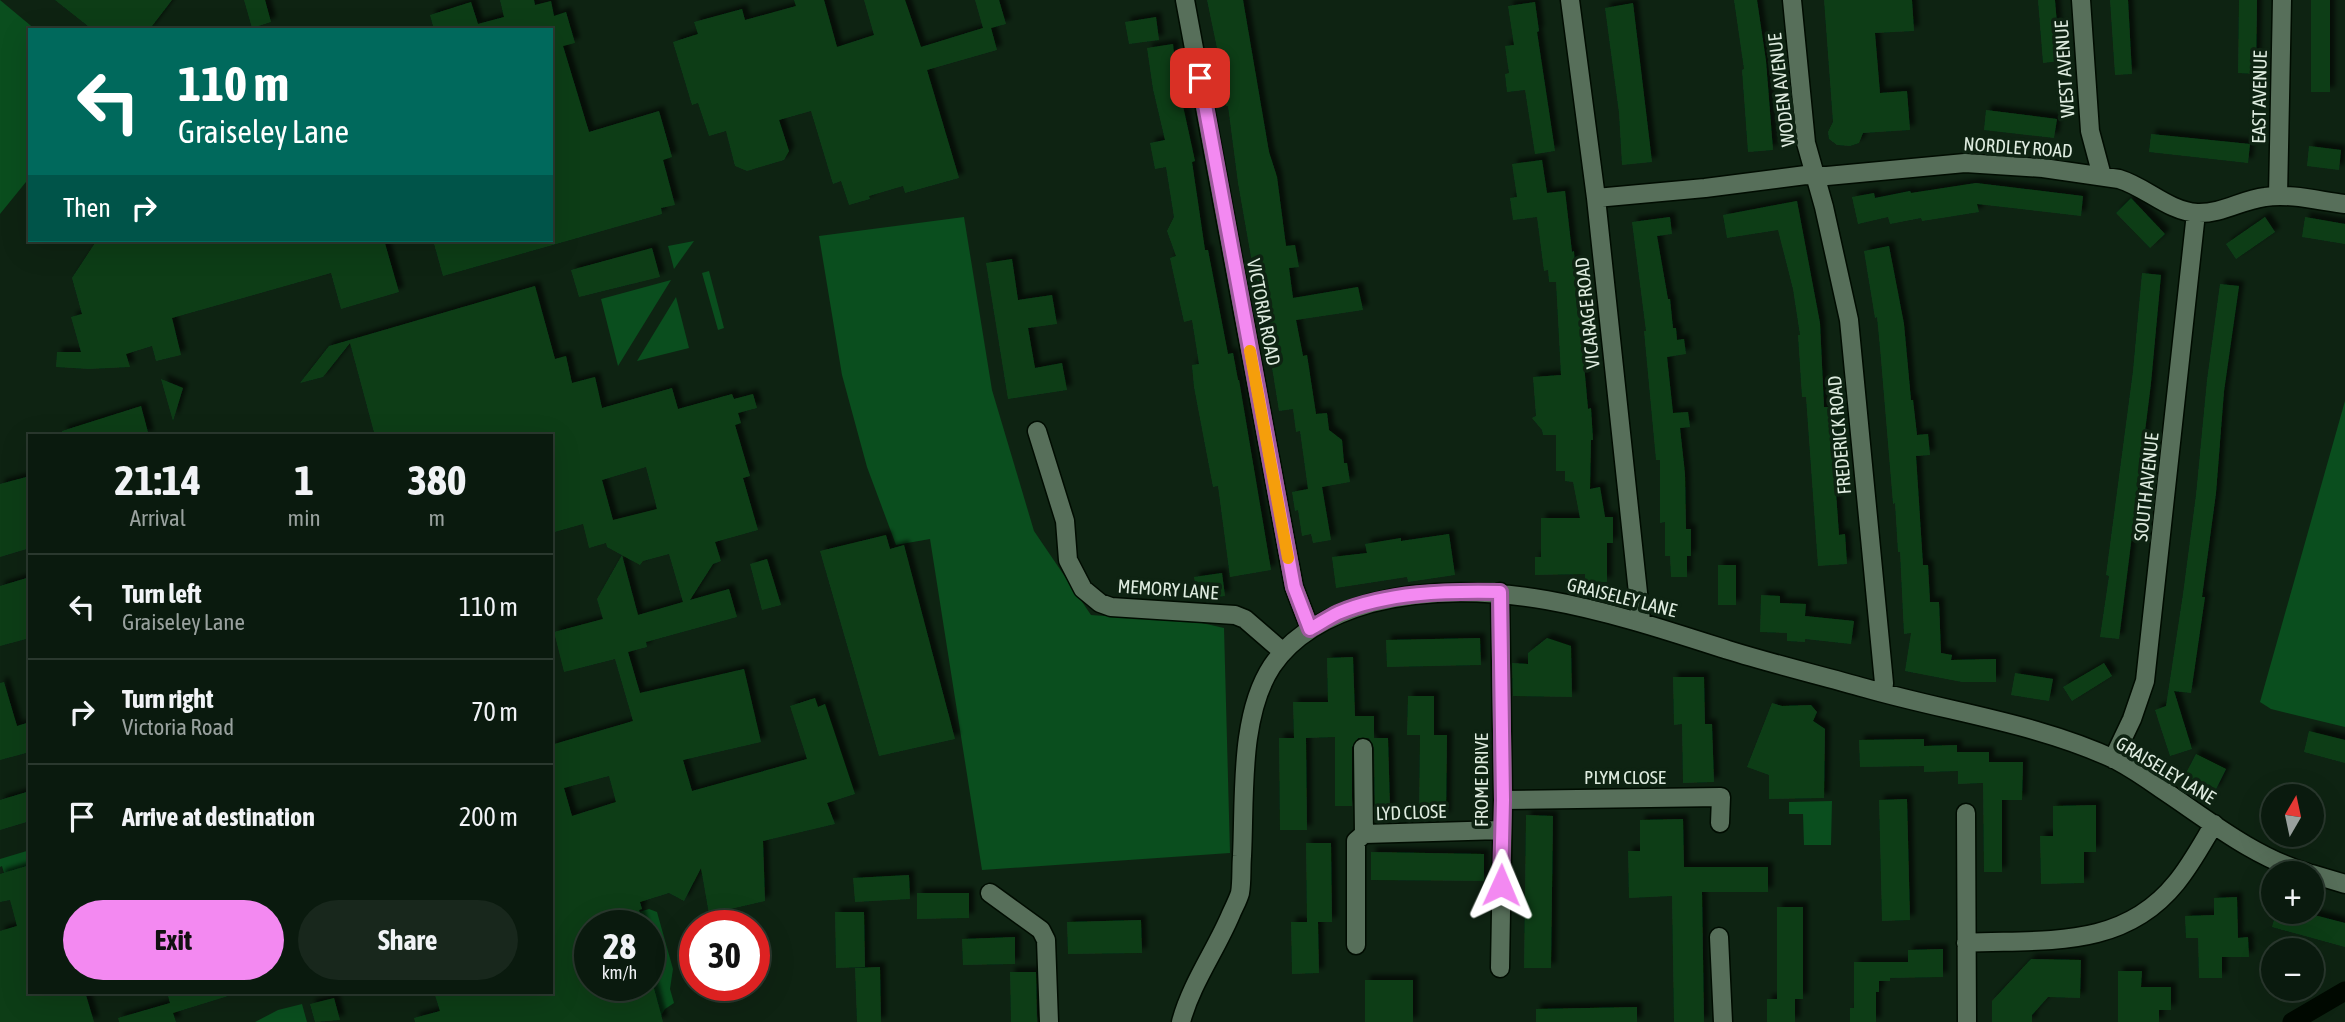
<!DOCTYPE html>
<meta charset="utf-8">
<style>
body{margin:0;font-family:"Asap Condensed",sans-serif;background:#18271c;color:#f1f3f6;height:100vh;display:flex;flex-direction:column;font-size:26px;white-space:nowrap}
*{box-sizing:border-box;margin:0}
p{font-size:23px;color:#99a19e}
.icon{flex:none;width:38px;height:38px;fill:none;stroke:currentColor;stroke-width:2;stroke-linecap:round;stroke-linejoin:round}
.map{position:relative;flex:1;overflow:hidden}
.panel{position:absolute;left:28px;top:434px;width:525px;height:560px;display:flex;flex-direction:column;background:#0a1a0e;border-radius:0px;box-shadow:0 7px 28px #0002,0 0 0 2px #2a382e}
.panel>*{flex:none}
.banner{position:absolute;left:28px;top:28px;width:525px;height:214px;border-radius:0px;box-shadow:0 7px 28px #0002,0 0 0 2px #2a382e;background:#00695c;color:#fff;overflow:hidden}
.needle{width:46px;rotate:9deg}
.fabs{position:absolute;left:2261px;top:784px;display:grid;gap:14px}
.fabs a{display:grid;place-items:center;width:63px;height:63px;border-radius:50%;background:#0a1a0e;box-shadow:0 7px 28px #0002,0 0 0 2px #2a382e;font-size:35px}
.speed{position:absolute;left:574px;top:910px;display:flex;gap:14px;font-size:35px;font-weight:700;text-align:center}
.speed>*{display:grid;place-content:center;width:91px;height:91px;border-radius:50%;background:#0a1a0e;box-shadow:0 7px 28px #0002,0 0 0 2px #2a382e;line-height:1}
.speed small{font-size:18px;font-weight:400}
.speed .limit{border:10px solid #d22;background:#fff;color:#111}
.pin{position:absolute;display:grid;place-items:center;width:60px;height:60px;color:#fff;margin:-30px;border-radius:14px;box-shadow:0 4px 10px #0006}
.me{position:absolute;width:77px;margin:-38px;rotate:1deg;stroke-linejoin:round;filter:drop-shadow(0 0 5px #0008)}
.turn{display:flex;align-items:center;gap:24px;height:147px;padding:0 35px;font-size:32px}
.turn .icon{width:91px;height:91px;stroke-width:2.5}
.turn b{display:block;font-size:49px;line-height:60px}
.then{display:flex;align-items:center;height:66px;padding:0 35px;background:#0003;gap:14px;font-size:26px}
.eta{display:flex;justify-content:space-evenly;align-items:center;height:119px;text-align:center}
.eta b{font-size:42px;font-weight:700;line-height:49px}
.cta{display:flex;gap:14px;margin-top:auto;padding:14px 35px}
.cta a{flex:1;height:80px;border-radius:42px;background:#f389f1;color:#111;font-size:28px;font-weight:700;line-height:80px;text-align:center}
.cta a+a{background:#18271c;color:#f1f3f6}
ul{padding:0;list-style:none}
li{display:flex;align-items:center;gap:21px;height:105px;padding:0 35px;border-top:2px solid #2a382e}
li div{flex:1}
li b{display:block;font-size:26px}
li em{font-style:normal}
.map>svg:first-child{display:block}
</style>
<div class="map">
<svg width="2345" height="1022" viewBox="0 0 2345 1022">
<defs>
<filter id="shadow"><feDropShadow dx="5" dy="-5" stdDeviation="2" flood-color="#0009"/></filter>
</defs>
<rect width="100%" height="100%" fill="#0e2312"/>
<path fill="#0a4e1e" d="M0,0L36,30H30V177L0,214Z
M964,217L992,390L1034,531L1091,615L1202,623L1224,628L1230,853L982,870L930,539L896,545L867,467L842,375L819,236Z
M694,241L674,269L668,246Z
M709,271L724,328L718,330L702,273Z
M671,280L618,366L601,299Z
M676,297L689,348L637,361Z
M2345,401V727L2271,709L2260,702Z
M1832,801L1831,845H1804L1803,814H1789V802Z
M30,850V865L4,873L2,866L0,867V859Z
M649,909L657,912L673,969L670,989L674,1003L665,1009L661,1016L651,978L658,976L652,958H649V926H644L639,912Z
M302,1004L307,1022H255L278,1010Z"/>
<g fill="none" stroke-linecap="round" stroke-linejoin="round">
<path stroke="#000901" stroke-width="19" d="M2292,1022L2345,991"/>
</g>
<path fill="#0d3d19" fill-rule="evenodd" filter="url(#shadow)" d="M55,0H172L149,30H93Z
M244,0H265L271,22L252,28Z
M500,0H534L535,5L551,1L554,16L566,12L575,43L563,46L589,132L659,111L672,157L663,160L675,205L661,208L662,214L443,276L433,240H551V30H434L430,15L471,2L478,24L504,17Z
M794,0H824L837,47L874,35L864,0H905L921,47L983,28L975,0H999L1006,24L991,28L997,50L927,70L959,178L905,193L903,186L869,196L870,199L849,205L841,181L833,184L811,111L779,120L789,151L784,160L747,171L735,166L726,131L709,136L698,103L692,105L673,42L698,34L694,22L742,9L745,20L796,6Z
M1207,0H1243L1269,152L1277,177L1286,246L1295,245L1299,267L1289,268L1293,298L1358,287L1363,310L1296,320L1303,356L1307,355L1316,414L1327,413L1329,430L1342,440L1344,463H1347L1350,482L1322,487L1331,540L1313,543L1311,534L1302,536L1298,510L1295,511L1292,492L1308,489L1300,431L1296,432L1293,409L1279,411L1271,361L1275,360L1268,330H1271L1263,289L1259,290L1256,273L1254,274L1238,183L1228,106H1226L1218,53Z
M1734,0H1757L1766,61L1773,150L1748,152L1742,70L1744,69Z
M1824,0H1912L1914,31L1875,33L1880,93L1907,91L1910,130L1863,133L1859,143L1850,146L1837,145L1829,139L1828,132L1833,122Z
M2038,0H2055L2060,61L2043,63Z
M2110,0H2128L2132,74L2115,75Z
M2239,0H2257L2256,74L2238,73Z
M2311,0H2330V92H2311Z
M1535,2L1539,31L1537,32L1555,151L1535,154L1525,90L1507,92L1505,74L1509,73L1505,46L1514,45L1508,6Z
M1633,3L1652,162L1622,165L1619,113L1605,8Z
M1156,17L1159,40L1129,44L1125,22Z
M1173,44L1176,74L1195,161L1192,162L1205,250H1208L1228,354L1233,353L1238,380H1239L1271,570L1230,577L1218,486L1213,487L1194,387L1192,365L1199,364L1192,320L1184,322L1170,258L1176,256L1167,231L1174,217L1166,167L1155,169L1150,143L1165,140L1153,89L1147,48Z
M1986,110L2057,119L2054,138L1984,130Z
M2151,134L2250,144L2248,163L2149,152Z
M2309,146L2341,150L2339,170L2307,166Z
M1542,160L1547,193L1565,191L1572,252L1574,251L1576,286H1577L1588,409L1591,408L1593,440H1591L1590,489L1600,487L1605,517H1613V543H1607V582H1585V574L1535,575V557H1541V518H1580L1573,482L1565,481V471H1556V435H1543L1542,430L1532,418L1536,416L1533,377L1561,375L1556,282H1549L1548,270L1544,271L1537,217L1513,220L1510,198L1517,197L1512,164Z
M1976,183L2083,196L2081,216L1977,204L1979,212L1948,217L1922,221L1921,218L1890,224L1888,217L1858,224L1852,197L1874,193L1875,198L1910,191L1911,193Z
M2131,198L2165,234L2150,248L2116,213Z
M1797,201L1820,323L1824,407H1830L1839,535L1845,534L1847,564L1818,566L1806,397H1802L1798,335H1800L1793,289L1778,230L1727,238L1723,215Z
M1670,217L1672,234L1657,236L1668,299H1670L1673,328H1676L1677,340L1684,339L1686,354L1667,357L1673,413L1688,412L1690,427L1680,428L1685,474L1686,529H1691V556H1687V577H1671L1670,556H1665V522L1660,523V460H1656L1644,331H1646L1632,222Z
M2265,217L2275,232L2236,259L2226,244Z
M2305,217L2345,224V244L2302,237Z
M97,240H384L399,292L341,309L331,273L172,318L181,355L156,361L152,346L126,354L130,367L89,369L56,367L57,352H81L71,317L82,314L72,278Z
M1889,246L1904,324L1911,400H1913L1917,435L1928,434L1930,455L1916,456L1923,565H1928L1930,602H1939L1941,653L1952,655L1951,660L1996,659V682H1962L1905,671L1911,633L1904,634L1900,552H1898L1895,503L1893,504L1880,348L1877,317L1875,318L1864,251Z
M652,248L660,277L579,297L571,270Z
M1012,259L1018,300L1052,295L1057,324L1028,328L1035,368L1062,363L1067,390L1008,399L986,263Z
M2142,273L2161,275L2151,383L2119,639L2100,637L2109,576L2106,575L2133,371Z
M2220,284L2239,286L2224,391L2216,493L2202,597H2205L2191,693L2174,691L2192,749L2170,756L2155,710L2166,706L2183,594L2196,495L2207,380Z
M535,286L555,359L566,356L572,383L595,377L602,408L672,388L678,409L732,394L734,399L753,394L757,408L738,413L741,423L735,425L750,476L743,478L758,530L715,542L721,561L713,564L690,600L729,589L737,617L646,642L647,647L628,652L640,693L744,669L761,742L683,760L692,791L807,759L790,706L815,698L818,707L825,704L855,794L827,803L835,824L763,841L765,901L709,914L701,868L684,901L669,893L640,902L642,909L639,910L644,926H590V985H653L663,1022H415L414,1018L440,1011L434,992H551V745L633,721L615,659L564,672L554,632L603,619L597,599L622,555L638,615L683,602L669,554L643,561L640,565L607,547L606,543L589,548L583,524L551,533V436H375L350,343L323,377L300,383L329,346ZM646,467L657,509L613,520L602,480ZM609,776L616,802L572,816L564,788Z
M161,379L183,388L173,421Z
M141,406L149,436H63L62,431Z
M30,476V548L0,557V484Z
M1449,534L1455,575L1408,582L1407,577L1336,588L1332,557L1367,553L1365,544L1401,538V541Z
M886,535L890,549L904,545L955,739L879,756L820,551Z
M767,559L781,605L762,610L750,564Z
M1718,565H1736V605H1718Z
M1222,573L1225,596L1198,600L1194,577Z
M30,577V638L0,646V586Z
M1761,595L1780,596V603L1806,604L1805,616L1854,621L1851,644L1805,639V642L1787,641V633L1760,632Z
M1480,638L1481,665L1387,667L1386,640Z
M1547,638L1571,646L1572,697L1513,696L1512,663L1528,664V653Z
M1353,657L1355,716H1374V738H1388L1390,809H1375L1374,748L1369,738H1358L1352,747V806H1335V737L1306,738L1307,830H1280L1279,738H1294L1293,702H1328L1327,658Z
M2104,663L2112,676L2072,701L2063,687Z
M2015,673L2053,679L2049,701L2011,695Z
M1673,677H1704L1705,724H1712L1714,782L1683,783L1682,724L1674,725Z
M4,682L17,726L30,722V752L0,760V683Z
M1408,696H1434V735H1447L1446,817H1419L1420,735H1407Z
M1772,703L1782,706L1811,705L1817,712L1813,721L1825,729L1824,798L1769,799V775L1747,767Z
M2309,731L2345,740V763L2304,752Z
M1924,739V746L1957,745V752H1989V762H2023L2022,800H2002V872H1984L1983,783L1958,784V771L1924,772V766L1860,767L1859,740Z
M2196,754L2226,769L2215,791L2185,775Z
M30,791V821L0,830V800Z
M1907,799L1910,920L1882,921L1879,800Z
M2096,805V852H2084V883L2041,884L2040,836H2053V806Z
M1526,815L1553,816L1551,968H1524Z
M1683,819L1684,867H1768V892H1702L1704,1022H1674L1672,896L1629,898L1628,851H1640V820Z
M1306,843H1331L1332,922H1318L1319,973L1292,974L1291,922H1307Z
M1371,852L1484,854V881L1371,880Z
M30,865V992H85L94,1022H0V931L17,926L10,900L0,902V874Z
M909,875L910,899L855,902L853,878Z
M917,893H969V918L917,919Z
M2237,897L2238,938L2248,937L2249,957H2222V978H2199L2198,938H2186L2185,916L2214,915V898Z
M1777,907H1803V999H1795V1022H1767V999H1777Z
M835,912H864L865,967L836,968Z
M2276,912H2315L2314,915L2345,923V947L2272,927Z
M1141,920L1142,953L1068,954L1067,922Z
M1015,937V964L963,965L962,939Z
M1943,949V977L1890,978V981H1879V992H1876V1022H1850V1008H1854V962H1908V950Z
M2031,959L2081,960L2080,998L2048,997L2032,1015V1022H1992V1001Z
M880,967L881,1022H857L855,968Z
M2118,971H2142L2141,987H2171V1010H2159V1022H2118Z
M1010,972H1036L1037,1022H1011Z
M1365,980H1413V1022H1365Z
M167,992H228V996L173,1013L176,1022H119L118,1018L170,1003Z
M334,998L340,1020L315,1022L310,1004Z
M1637,1007V1022H1536V1009Z"/>
<g fill="none" stroke-linecap="round" stroke-linejoin="round">
<g stroke="#000c01" stroke-width="21">
<path id="street" d="M1185,0L1294,587L1310,629
M1570,0L1596,198L1641,621
M1792,0L1806,143L1824,207L1849,320L1884,683L1883,693
M2081,0L2090,131L2102,176
M2278,196L2282,0
M1596,198L1705,188L1806,175L1827,176L1965,163L2043,168L2119,179C2146,187 2168,211 2197,213C2222,214 2241,200 2265,197C2290,193 2320,201 2345,204
M1037,431L1065,521L1068,560L1083,589L1100,603L1111,607L1235,615L1245,619L1283,652
M1500,592L1503,800L1500,968
M1363,748L1364,834
M2113,759L2132,719L2145,681L2196,213
M1503,800L1721,797L1720,823
M1966,813L1967,1022
M2312,874L2345,884
M990,893L1041,930L1046,940L1049,1022
M1719,937L1723,1022
M1966,943C2044,939 2122,950 2176,883C2191,865 2202,844 2214,824
M1356,945V841L1364,834L1502,830
M1181,1022C1191,984 1216,950 1231,914C1234,907 1238,900 1240,893C1242,882 1241,868 1242,856C1245,797 1239,716 1272,666C1295,632 1332,614 1371,603C1492,572 1613,613 1728,650C1773,664 1819,675 1865,688C1948,712 2037,723 2116,760C2131,768 2146,778 2160,788C2207,819 2253,857 2308,873"/>
</g>
<use href="#street" stroke="#576f5a" stroke-width="18"/>
</g>
<g fill="none" stroke-linecap="round" stroke-linejoin="round">
<g stroke="#9e599d" stroke-width="18">
<path id="route" d="M1200,78L1294,587L1310,629C1319,624 1328,618 1338,613C1388,592 1446,591 1500,592L1503,800L1501,885"/>
</g>
<use href="#route" stroke="#f389f1" stroke-width="12"/>
<path stroke="#f59e0b" stroke-width="12" d="M1250,351L1288,558"/>
</g>
<g text-anchor="middle" dominant-baseline="central" stroke-width="7" stroke-linejoin="round" paint-order="stroke">
<g font-size="19" fill="#deebdf" stroke="#0e2312">
<text transform="translate(2064 69) rotate(-94)">WEST AVENUE</text>
<text transform="translate(1781 90) rotate(-97)">WODEN AVENUE</text>
<text transform="translate(2259 97) rotate(-89)">EAST AVENUE</text>
<text transform="translate(2018 147) rotate(4)">NORDLEY ROAD</text>
<text transform="translate(1264 312) rotate(79)">VICTORIA ROAD</text>
<text transform="translate(1587 313) rotate(-96)">VICARAGE ROAD</text>
<text transform="translate(1839 435) rotate(-95)">FREDERICK ROAD</text>
<text transform="translate(2146 487) rotate(-84)">SOUTH AVENUE</text>
<text transform="translate(1168 589) rotate(4)">MEMORY LANE</text>
<text transform="translate(1622 597) rotate(14)">GRAISELEY LANE</text>
<text transform="translate(2166 770) rotate(31)">GRAISELEY LANE</text>
<text x="1625" y="777">PLYM CLOSE</text>
<text transform="translate(1481 780) rotate(-90)">FROME DRIVE</text>
<text transform="translate(1411 812) rotate(-2)">LYD CLOSE</text>
</g>
</g>
</svg>
<div class="fabs">
<a><svg class="needle" viewBox="-14 -14 28 28"><path d="M0-13l5 13h-10z" fill="#e53935"/><path d="M0 13l5-13h-10z" fill="#99a19e"/></svg></a>
<a>+</a>
<a>−</a>
</div>
<div class="speed"><div>28<small>km/h</small></div><div class="limit">30</div></div>
<div class="pin" style="left:1200px;top:78px;background:#d93025"><svg class="icon" aria-label="arrive" viewBox="0 0 24 24"><path d="M6 21V4h12l-3 4 3 4H6"/></svg></div>
<svg class="me" style="left:1501px;top:885px" viewBox="-20 -20 40 40"><path d="M0-17L14 15 0 8-14 15z" fill="#f389f1" stroke="#fff" stroke-width="4"/></svg>
<div class="banner">
<div class="turn"><svg class="icon" aria-label="left" viewBox="0 0 24 24"><path d="M17 20v-9H6M10 6l-5 5 5 5"/></svg><div><b>110 m</b>Graiseley Lane</div></div>
<div class="then">Then<svg class="icon" aria-label="right" viewBox="0 0 24 24"><path d="M7 20v-9h11M14 6l5 5-5 5"/></svg></div>
</div>
<section class="panel">
<div class="eta">
<div><b>21:14</b><p>Arrival</p></div>
<div><b>1</b><p>min</p></div>
<div><b>380</b><p>m</p></div>
</div>
<ul>
<li><svg class="icon" aria-label="left" viewBox="0 0 24 24"><path d="M17 20v-9H6M10 6l-5 5 5 5"/></svg><div><b>Turn left</b><p>Graiseley Lane</p></div><em>110 m</em></li>
<li><svg class="icon" aria-label="right" viewBox="0 0 24 24"><path d="M7 20v-9h11M14 6l5 5-5 5"/></svg><div><b>Turn right</b><p>Victoria Road</p></div><em>70 m</em></li>
<li><svg class="icon" aria-label="arrive" viewBox="0 0 24 24"><path d="M6 21V4h12l-3 4 3 4H6"/></svg><div><b>Arrive at destination</b></div><em>200 m</em></li>
</ul>
<div class="cta"><a>Exit</a><a>Share</a></div>
</section>
</div>
